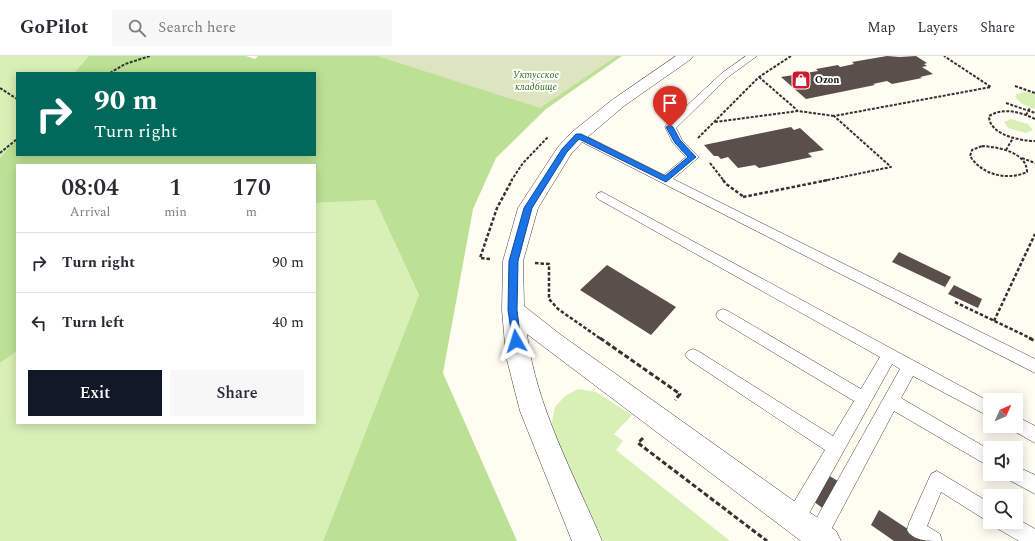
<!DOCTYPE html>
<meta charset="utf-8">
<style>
body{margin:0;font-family:Spectral,serif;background:#f7f7f7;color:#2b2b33;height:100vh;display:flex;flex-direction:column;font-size:15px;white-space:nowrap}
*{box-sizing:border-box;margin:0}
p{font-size:13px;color:#7c7c81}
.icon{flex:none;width:22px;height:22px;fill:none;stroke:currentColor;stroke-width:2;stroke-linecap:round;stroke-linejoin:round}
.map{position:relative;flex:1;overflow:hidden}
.details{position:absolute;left:16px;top:108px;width:300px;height:260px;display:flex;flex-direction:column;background:#fff;border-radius:0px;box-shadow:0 2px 10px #0003}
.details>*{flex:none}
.hud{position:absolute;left:16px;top:16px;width:300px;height:84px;border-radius:0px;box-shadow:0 2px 10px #0003;background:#00695c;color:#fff;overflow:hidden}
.needle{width:26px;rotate:45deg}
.tools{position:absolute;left:983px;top:337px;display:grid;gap:8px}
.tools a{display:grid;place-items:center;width:40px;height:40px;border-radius:0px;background:#fff;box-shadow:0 2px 10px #0003;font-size:20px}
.pin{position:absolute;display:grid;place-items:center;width:34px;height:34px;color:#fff;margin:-41px -17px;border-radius:50% 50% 50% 0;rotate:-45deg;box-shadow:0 0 4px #0007}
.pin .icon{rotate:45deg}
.me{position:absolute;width:44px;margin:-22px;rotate:354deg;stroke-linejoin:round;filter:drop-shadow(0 0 3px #0008)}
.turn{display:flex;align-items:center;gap:14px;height:84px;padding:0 12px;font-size:18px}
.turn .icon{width:52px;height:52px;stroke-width:2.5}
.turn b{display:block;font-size:28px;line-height:34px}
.eta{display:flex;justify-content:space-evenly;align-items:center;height:68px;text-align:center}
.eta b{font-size:24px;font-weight:600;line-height:28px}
.button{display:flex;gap:8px;margin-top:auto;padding:8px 12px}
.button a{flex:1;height:46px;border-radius:0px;background:#111827;color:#fff;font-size:16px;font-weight:600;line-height:46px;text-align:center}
.button a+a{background:#f7f7f7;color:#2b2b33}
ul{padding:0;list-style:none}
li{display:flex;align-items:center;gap:12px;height:60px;padding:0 12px;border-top:1px solid #e1e1e2}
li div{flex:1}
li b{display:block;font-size:15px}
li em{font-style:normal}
header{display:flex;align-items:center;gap:24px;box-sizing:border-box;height:56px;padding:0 20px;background:#fff;border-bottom:1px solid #e1e1e2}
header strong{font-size:19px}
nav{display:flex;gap:22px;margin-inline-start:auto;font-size:14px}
.search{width:280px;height:36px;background:#f7f7f7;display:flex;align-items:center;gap:10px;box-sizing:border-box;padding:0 14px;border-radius:0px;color:#7c7c81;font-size:15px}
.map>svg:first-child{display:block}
</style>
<header>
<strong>GoPilot</strong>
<div class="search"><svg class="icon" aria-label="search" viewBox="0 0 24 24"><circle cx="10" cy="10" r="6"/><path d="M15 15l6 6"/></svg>Search here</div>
<nav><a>Map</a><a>Layers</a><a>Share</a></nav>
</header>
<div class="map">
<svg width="1035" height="485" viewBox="0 0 1035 485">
<rect width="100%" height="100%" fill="#fffcf2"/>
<path fill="#d8efb6" d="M0,0H89L74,17H17V82L0,102Z
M1025,36L1035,38V53L1022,48L1015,41L1016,38Z
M1011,63L1028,68L1033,74L1026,77L1008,72L1004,66Z
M375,144L419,239L323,485H0V307L17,295V367H315V147Z
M578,333L596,336L632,359L614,378L623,385L616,394L730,485H603L551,370L555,351L565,340Z"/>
<path fill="#bce194" d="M89,0H246L255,3L258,0H622L546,53L496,102L473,153L443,317L517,485H323L419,239L375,144L315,147V109H17V295L0,307V102L17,82V99H315V17H74Z"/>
<path fill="#dce5bf" d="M377,0H617L540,52Z"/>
<path fill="#5a4f4b" d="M887,0L900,1L916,0L927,7L924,8L927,10L922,11L933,18L920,21L922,22L892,28L887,25L873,28L875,29L806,43L781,21L818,15L816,13L838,9L840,11L854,8L852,6Z
M791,71L794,74L800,72L824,94L808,97L812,101L759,112L755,109L738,112L728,101L721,103L718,100H714L704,89Z
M899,196L951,221L945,231L892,206Z
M607,209L676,251L651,279L580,234Z
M954,229L982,243L978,252L948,238Z
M828,419L841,427L825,454L813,445Z
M879,454L926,485H894L871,469Z"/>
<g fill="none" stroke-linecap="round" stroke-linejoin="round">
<g stroke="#434343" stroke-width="1">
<path id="lane" d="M746,0H757L728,21L676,72L682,84L699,101L673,123L1035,303V317L574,82L573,80L574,78H582L664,119L686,101L673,87L665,71L666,69L722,17Z
M602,136L990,346V361L913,320L901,342L990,394V411L894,355L825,485H811L809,479L811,472L900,313L892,308L802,470L795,472L788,470L786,463L788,456L825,394L688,303L685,299L688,295L693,293L698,295L833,380L854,345L718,263L716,259L718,255L723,253L728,255L861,333L880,301L598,143L596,140L598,137Z
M1016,360L1035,370V387L1010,373L1009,370H1016Z
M1016,410L1035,419V438L1009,424L1006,418H1016Z
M937,415L990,447V466L984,463L941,436L927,470L940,478L942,485C928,485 913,485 907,474L909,467L931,418Z
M1016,462L1035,473V485H1019L998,473L996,466H1016Z"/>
</g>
<g stroke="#434343" stroke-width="1">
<path id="street" d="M676,0H693L691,3L624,50L584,84L571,98L538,152L523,205L524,250L561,279L836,475L841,485H801L527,278C536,351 574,418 602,485H572L520,355L506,300L502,254L503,205L518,152L558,91L572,76L612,44Z"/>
</g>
<path stroke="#323232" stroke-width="2" stroke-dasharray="3 1.5" stroke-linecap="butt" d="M110,17L125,8L150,0
M759,21L797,54
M1015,30L1035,37
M0,32L17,43
M1006,47L1035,57
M1026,59L1030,52
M1035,63C1020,56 1004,51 989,60C989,79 1021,85 1035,85
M715,66L798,55L834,60
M698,82L759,21L791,0
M982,90C998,91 1027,96 1027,116C1007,125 982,119 970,100L972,94Z
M1006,94L1013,82
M0,97L17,83
M1022,102L1035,107
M710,107L724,125
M511,125L523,107L548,81
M823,125L891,111L834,60L991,31L944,0"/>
<path stroke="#323232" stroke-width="2.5" stroke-dasharray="3.5 2" stroke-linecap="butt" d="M723,124L726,128L744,141
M743,141L828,124
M490,203L480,202L497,152L512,124
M535,207L549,208V243L558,253L601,283
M955,246L1032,283
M994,265L1035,178"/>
<path stroke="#323232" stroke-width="3" stroke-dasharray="5 2.5" stroke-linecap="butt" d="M600,282L680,338L675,344
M1029,282L1035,285
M643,382L638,387L767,485"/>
<use href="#lane" fill="#fff" fill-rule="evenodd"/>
<use href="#street" fill="#fff" fill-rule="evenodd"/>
</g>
<path fill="#1a73e8" stroke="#114b97" d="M670,69L673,71L680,84L696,101L666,126L579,83L567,96L532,152L518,205L517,254L521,285L520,288H513L508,254L509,205L524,152L562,93L576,78H581L665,120L688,101L675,87L666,71Z"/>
<defs>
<g id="shop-square" transform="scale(1)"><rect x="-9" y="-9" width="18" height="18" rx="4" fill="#d0172e" stroke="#fff"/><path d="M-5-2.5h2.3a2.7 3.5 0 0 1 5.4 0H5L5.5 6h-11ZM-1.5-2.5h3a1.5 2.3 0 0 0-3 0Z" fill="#fff"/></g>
</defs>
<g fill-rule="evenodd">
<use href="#shop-square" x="801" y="24"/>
</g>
<g text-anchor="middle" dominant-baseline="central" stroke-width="4" stroke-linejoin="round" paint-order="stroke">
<g font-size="10" font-style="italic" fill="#307018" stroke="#fff">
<text x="536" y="19">Уктусское<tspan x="536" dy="12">кладбище</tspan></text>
</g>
<g font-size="10" font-weight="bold" fill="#101010" stroke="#fff" text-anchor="start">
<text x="815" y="24">Ozon</text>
</g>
</g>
</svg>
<div class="tools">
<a><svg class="needle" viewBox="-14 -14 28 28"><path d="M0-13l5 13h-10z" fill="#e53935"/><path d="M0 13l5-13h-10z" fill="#7c7c81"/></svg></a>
<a><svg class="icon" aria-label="sound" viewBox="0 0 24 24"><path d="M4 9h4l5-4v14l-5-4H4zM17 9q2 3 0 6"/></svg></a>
<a><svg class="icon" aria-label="search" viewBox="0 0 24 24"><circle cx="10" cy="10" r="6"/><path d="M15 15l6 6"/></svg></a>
</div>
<div class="pin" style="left:670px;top:71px;background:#d93025"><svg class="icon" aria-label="arrive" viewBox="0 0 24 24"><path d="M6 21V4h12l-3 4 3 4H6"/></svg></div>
<svg class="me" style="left:516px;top:285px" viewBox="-20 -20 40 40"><path d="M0-17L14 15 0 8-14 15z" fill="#1a73e8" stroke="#fff" stroke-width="4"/></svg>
<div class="hud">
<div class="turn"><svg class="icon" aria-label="right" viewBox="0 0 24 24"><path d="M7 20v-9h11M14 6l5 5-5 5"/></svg><div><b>90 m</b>Turn right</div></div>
</div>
<section class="details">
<div class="eta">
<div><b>08:04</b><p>Arrival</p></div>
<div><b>1</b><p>min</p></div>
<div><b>170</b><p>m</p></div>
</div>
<ul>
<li><svg class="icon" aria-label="right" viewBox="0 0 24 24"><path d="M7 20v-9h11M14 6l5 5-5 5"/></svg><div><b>Turn right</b></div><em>90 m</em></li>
<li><svg class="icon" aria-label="left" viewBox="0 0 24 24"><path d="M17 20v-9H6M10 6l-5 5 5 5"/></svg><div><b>Turn left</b></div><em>40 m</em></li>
</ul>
<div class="button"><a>Exit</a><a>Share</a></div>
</section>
</div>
